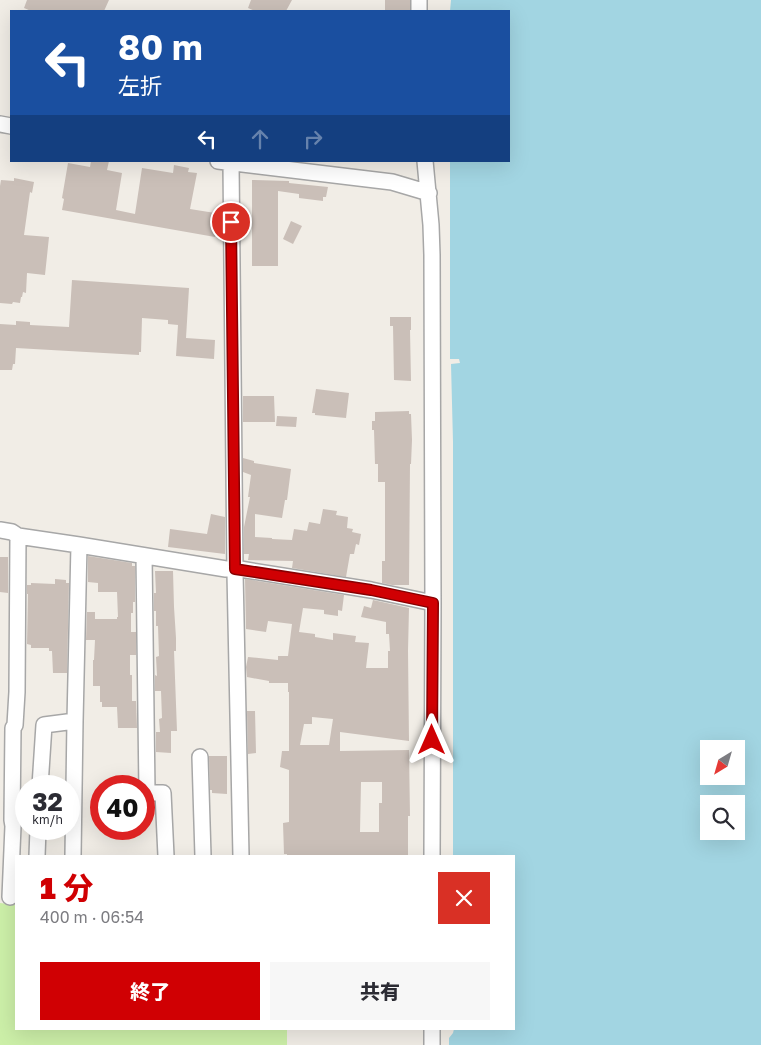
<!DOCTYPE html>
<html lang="ja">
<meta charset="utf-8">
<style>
body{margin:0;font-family:"Golos Text","Noto Sans JP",sans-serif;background:#f7f7f7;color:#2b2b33;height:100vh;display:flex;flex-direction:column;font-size:19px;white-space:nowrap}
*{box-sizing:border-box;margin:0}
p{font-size:16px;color:#7c7c81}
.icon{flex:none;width:28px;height:28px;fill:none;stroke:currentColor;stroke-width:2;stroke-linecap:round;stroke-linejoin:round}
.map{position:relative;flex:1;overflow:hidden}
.side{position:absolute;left:15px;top:855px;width:500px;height:175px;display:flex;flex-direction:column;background:#fff;border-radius:0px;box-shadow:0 5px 20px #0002}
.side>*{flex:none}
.banner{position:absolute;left:10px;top:10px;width:500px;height:152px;border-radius:0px;box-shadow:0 5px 20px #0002;background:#1a4fa0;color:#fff;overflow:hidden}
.needle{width:32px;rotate:217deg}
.tools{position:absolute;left:700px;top:740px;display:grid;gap:10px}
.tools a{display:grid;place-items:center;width:45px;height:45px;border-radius:0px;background:#fff;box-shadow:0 5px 20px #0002;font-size:25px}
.speed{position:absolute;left:15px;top:775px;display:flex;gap:10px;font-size:25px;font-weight:700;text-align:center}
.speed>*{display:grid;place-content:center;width:65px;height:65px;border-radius:50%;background:#fff;box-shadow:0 5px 20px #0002;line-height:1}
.speed small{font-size:12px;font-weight:400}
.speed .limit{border:8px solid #d22;background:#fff;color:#111}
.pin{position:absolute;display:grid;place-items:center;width:42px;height:42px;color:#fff;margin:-21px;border:2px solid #fff;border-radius:50%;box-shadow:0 1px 5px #0007}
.me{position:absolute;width:55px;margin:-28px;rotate:0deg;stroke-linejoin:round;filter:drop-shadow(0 0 4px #0008)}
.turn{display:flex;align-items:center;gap:18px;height:105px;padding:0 25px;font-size:22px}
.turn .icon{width:65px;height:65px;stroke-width:2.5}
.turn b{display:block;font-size:35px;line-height:42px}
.lanes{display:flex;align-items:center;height:48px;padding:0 25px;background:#0003;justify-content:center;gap:25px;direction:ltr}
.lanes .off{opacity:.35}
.round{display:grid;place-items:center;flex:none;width:52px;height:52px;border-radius:0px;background:#f7f7f7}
.overview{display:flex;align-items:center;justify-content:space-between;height:85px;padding:0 25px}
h1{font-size:30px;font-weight:800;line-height:38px;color:#d00003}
.primary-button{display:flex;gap:10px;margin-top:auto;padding:10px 25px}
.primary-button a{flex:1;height:58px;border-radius:0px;background:#d00003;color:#fff;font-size:20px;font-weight:800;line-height:58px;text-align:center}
.primary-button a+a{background:#f7f7f7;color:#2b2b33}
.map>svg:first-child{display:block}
</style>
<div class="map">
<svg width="761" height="1045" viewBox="0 0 761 1045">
<rect width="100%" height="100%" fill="#f1ede6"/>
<path fill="#ccefa8" d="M0,903L16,905V1029H287V1045H0Z"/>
<path fill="#a2d5e2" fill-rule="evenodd" d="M451,0H761V1045H449V1038L453,1033L454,1029H514V856H453V442L451,364L460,363L459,359H450V161H509V11H450ZM709,749H736V776H709ZM709,804H736V831H709Z"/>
<path fill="#cabfb8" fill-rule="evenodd" d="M27,0H109L104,11H31L24,8Z
M251,0H292L286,11H255L248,8Z
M385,0H410V11H385Z
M91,161H109L107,170L122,173L116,210L135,214L142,168L173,173L174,165L189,168L188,172L197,173L190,209L215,213L214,221H217L215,237L62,210L64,199L62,198L68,163L90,167Z
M14,178L34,182L32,193L30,192L24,235L49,237L45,275L27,273L26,293L23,292L22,297H21L20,303L13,302L12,304L0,303V186L1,180L14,181Z
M252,180L289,181V183L328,187L326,197H323V201L299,198V194L278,191V266H252Z
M291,221L302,226L293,244L283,239Z
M72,280L189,288L186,338L215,340L214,359L176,356L178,325L168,324V320L142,318L141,352H139V355L16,348L15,364H13L12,370H0V324L16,325V321L30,322V325L69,327Z
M390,317H411V330H410L411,381L394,380L393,326H390Z
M316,389L349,393L346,418L315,415V413H312Z
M243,396H274L275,422H243Z
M409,411V414H411L412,440L411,464H410L409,585H392L382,583V561H385V482H378V464H375L374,430H372V421H375V412Z
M277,416L297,417L296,427L276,426Z
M243,458L254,461V463L291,469L287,500H285L282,518L255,514V537L272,538V539L292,540L294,529L307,531L309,522L320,524L323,509L337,511L336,515L348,517L347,528L353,529L352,532L361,534L359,545L356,544L354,554H350L346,577L292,568L293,561L248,560L249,554H244V527L250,497H248L251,475L243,472Z
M211,514L225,517V554L168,547L170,529L207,534Z
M88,556L132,563V566H135V602H133V613H131V632H136V655H130V675H132V701H136L137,728H118L117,707H102V702H100V686H93V660H94L95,640H86L87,612H95V619H117V617H118L117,592H98V583L88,582Z
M0,557H8V593L0,592Z
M155,571H173L174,607L176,638V651H174L177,731H171V753L156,752V732H160L159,719L162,718L161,691H155V675L157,676L156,657L159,656L158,626H156V611H154V593H156Z
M55,579L66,580V583H69L67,673H53L52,651H49V648H31V645L27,644L28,594H27V585H31V583L55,584Z
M245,579L344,595L342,611L338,610V616L324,614V610L303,608L299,632L315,634V637L333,640V633L356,636L355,642L369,643L366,668H388V651H390L389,634H386V622L361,617L364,606L371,608L373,600L409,608L408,651L409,741L340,732V751L409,750L410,816H408V856H287V854H284L283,823L289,822V770L280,767L282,751H289V692H288V683H269V681L247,677L246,667L248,657L278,660V656H288L292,624L268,621L266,632L246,629ZM312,717L333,719L329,745H300L304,724H312ZM361,782H382V803H379V832H360Z
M247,711H255L256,753L248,754Z
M209,756H227V794L212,793V790H210Z"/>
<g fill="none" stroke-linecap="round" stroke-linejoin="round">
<g stroke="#a7a7a7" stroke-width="18">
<path id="minor" d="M419,0V11
M0,124L11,126
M218,161L392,182L429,193
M425,161L431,225L432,255L433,603L432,856
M231,163L235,573L241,856
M0,530L12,532L18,536L79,545L226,569H240L371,590L433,603
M144,556L147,793H163L166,856
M200,757L203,856
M40,786L44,725L75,721L79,545
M37,856L38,829
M73,856L75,721
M10,897L13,826L12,820L13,728L15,725L17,692L18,536
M432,1029V1045"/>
</g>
<use href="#minor" stroke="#fff" stroke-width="15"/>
</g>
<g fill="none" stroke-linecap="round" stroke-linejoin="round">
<g stroke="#870002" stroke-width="12">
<path id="route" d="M231,222L235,569L371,590L433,603L432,740"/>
</g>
<use href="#route" stroke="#d00003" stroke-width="9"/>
</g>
</svg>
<div class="tools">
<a><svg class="needle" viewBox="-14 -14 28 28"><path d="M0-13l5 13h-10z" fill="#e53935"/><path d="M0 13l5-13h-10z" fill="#7c7c81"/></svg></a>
<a><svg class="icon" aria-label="search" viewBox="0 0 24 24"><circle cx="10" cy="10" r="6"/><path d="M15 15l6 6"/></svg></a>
</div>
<div class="speed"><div>32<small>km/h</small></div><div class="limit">40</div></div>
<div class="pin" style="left:231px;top:222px;background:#d93025"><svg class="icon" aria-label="arrive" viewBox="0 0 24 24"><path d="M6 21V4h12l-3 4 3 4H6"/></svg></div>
<svg class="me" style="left:432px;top:740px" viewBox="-20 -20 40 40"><path d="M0-17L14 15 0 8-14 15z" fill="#d00003" stroke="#fff" stroke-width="4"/></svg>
<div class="banner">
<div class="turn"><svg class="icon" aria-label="left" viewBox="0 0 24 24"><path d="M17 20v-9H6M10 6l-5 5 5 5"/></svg><div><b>80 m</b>左折</div></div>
<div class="lanes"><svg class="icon" aria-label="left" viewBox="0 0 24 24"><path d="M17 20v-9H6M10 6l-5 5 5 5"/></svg><svg class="icon off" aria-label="ahead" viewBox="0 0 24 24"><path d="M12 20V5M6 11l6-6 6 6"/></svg><svg class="icon off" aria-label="right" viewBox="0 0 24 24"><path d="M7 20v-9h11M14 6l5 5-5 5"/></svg></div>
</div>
<section class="side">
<div class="overview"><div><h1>1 分</h1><p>400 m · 06:54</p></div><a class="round" style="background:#d93025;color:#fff"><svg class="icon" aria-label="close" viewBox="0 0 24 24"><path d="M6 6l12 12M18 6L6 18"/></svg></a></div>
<div class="primary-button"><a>終了</a><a>共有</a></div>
</section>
</div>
